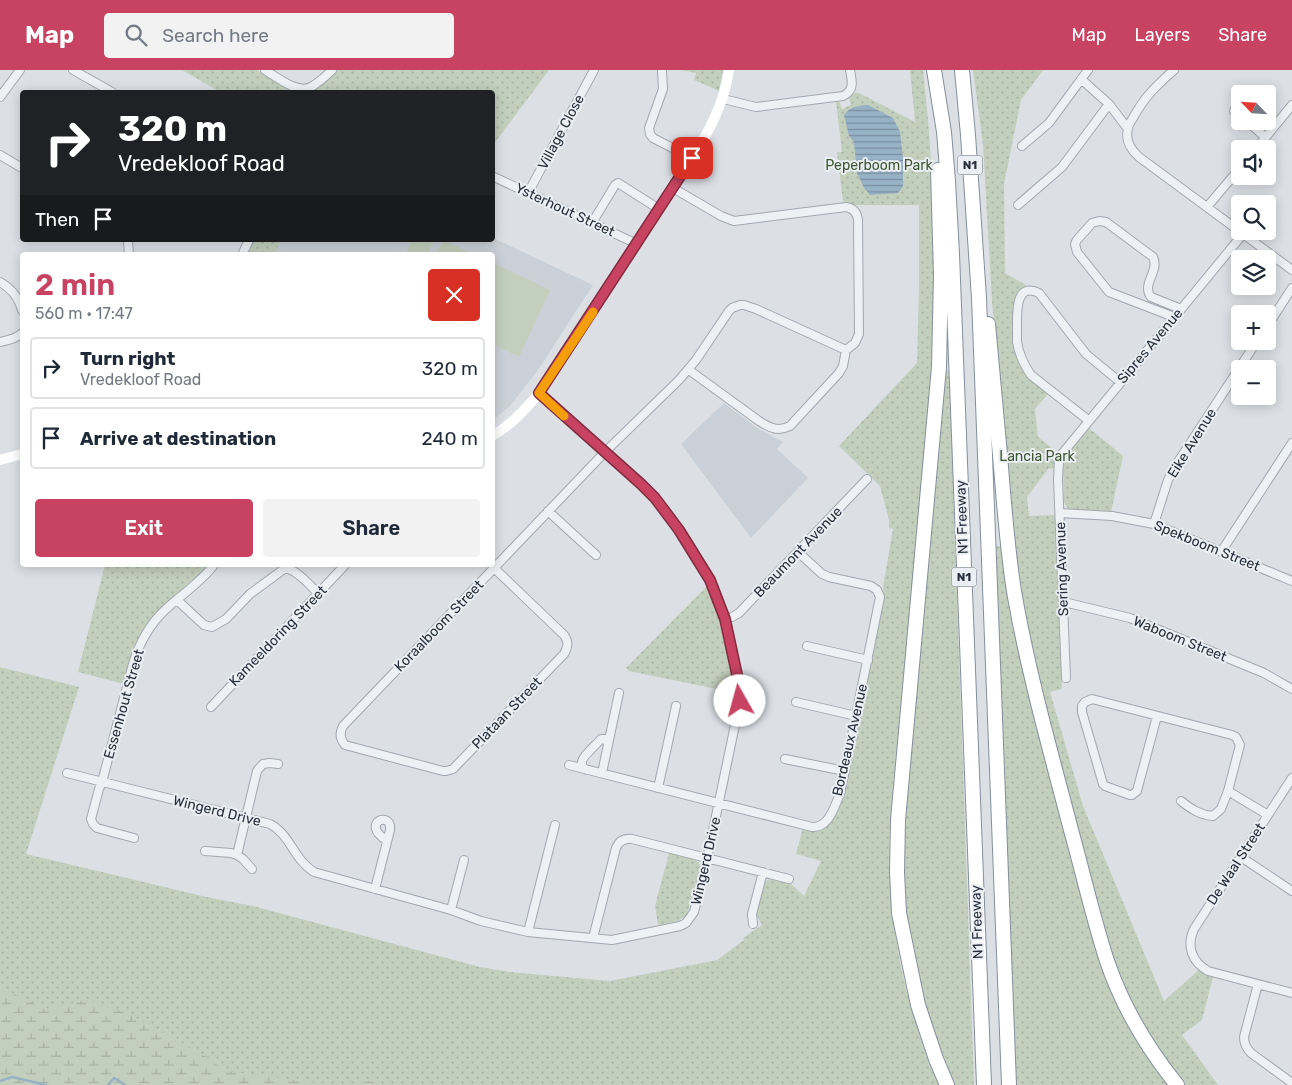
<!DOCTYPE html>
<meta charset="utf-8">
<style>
body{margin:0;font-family:Rubik,sans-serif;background:#f2f2f3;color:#1f2937;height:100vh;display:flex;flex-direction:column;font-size:19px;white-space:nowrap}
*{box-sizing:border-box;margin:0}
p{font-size:16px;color:#747a83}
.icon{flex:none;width:28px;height:28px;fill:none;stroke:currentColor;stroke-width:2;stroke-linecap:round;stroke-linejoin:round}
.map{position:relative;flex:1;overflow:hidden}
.drawer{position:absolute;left:20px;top:182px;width:475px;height:315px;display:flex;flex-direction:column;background:#fff;border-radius:5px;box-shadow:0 2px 12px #0003}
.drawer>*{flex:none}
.top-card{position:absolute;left:20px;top:20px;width:475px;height:152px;border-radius:5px;box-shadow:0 2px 12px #0003;background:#202124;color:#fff;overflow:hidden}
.needle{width:32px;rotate:295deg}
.controls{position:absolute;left:1231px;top:15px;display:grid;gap:10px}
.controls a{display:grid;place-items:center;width:45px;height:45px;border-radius:5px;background:#fff;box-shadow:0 2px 12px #0003;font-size:25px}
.pin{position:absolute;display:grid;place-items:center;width:42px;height:42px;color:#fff;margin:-21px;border-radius:10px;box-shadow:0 2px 8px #0006}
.me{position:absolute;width:55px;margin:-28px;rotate:353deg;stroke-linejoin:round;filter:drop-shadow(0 0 4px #0008)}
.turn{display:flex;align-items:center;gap:18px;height:105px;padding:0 15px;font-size:22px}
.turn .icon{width:65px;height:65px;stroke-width:2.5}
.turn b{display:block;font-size:35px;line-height:42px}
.then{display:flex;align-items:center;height:48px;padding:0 15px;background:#0003;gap:10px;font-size:19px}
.round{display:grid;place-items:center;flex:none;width:52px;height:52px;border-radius:5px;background:#f2f2f3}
.overview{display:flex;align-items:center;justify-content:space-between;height:85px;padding:0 15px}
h1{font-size:30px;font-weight:600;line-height:38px;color:#c84362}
.button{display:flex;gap:10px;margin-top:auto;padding:10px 15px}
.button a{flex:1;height:58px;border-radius:5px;background:#c84362;color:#fff;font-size:20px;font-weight:600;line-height:58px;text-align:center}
.button a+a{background:#f2f2f3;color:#1f2937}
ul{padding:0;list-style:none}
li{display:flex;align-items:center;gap:15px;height:62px;margin:0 10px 8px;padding:0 5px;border:2px solid #e0e1e3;border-radius:5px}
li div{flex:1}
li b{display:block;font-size:19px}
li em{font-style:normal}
header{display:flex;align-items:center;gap:30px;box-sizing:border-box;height:70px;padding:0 25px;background:#c84362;color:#fff}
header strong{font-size:24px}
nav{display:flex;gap:28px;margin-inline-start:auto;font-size:18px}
.search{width:350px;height:45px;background:#f2f2f3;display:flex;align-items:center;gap:12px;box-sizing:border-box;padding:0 18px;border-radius:5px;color:#747a83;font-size:19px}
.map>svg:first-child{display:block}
</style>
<header>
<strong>Map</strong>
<div class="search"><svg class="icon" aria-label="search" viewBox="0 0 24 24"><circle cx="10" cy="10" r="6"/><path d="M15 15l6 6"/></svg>Search here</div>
<nav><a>Map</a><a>Layers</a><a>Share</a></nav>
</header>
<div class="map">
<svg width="1292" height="1015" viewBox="0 0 1292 1015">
<defs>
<pattern id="green-dots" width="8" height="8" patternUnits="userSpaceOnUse" patternTransform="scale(1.25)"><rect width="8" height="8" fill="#c3cfbd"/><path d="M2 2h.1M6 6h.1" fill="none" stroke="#a7b2a3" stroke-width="1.8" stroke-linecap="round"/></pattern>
<pattern id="wetland-marsh" width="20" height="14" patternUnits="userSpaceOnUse" patternTransform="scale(1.25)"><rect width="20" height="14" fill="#c3cfbd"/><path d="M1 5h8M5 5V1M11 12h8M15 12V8" fill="none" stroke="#a7b2a3"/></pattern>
<pattern id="water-rules" width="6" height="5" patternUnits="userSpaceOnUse" patternTransform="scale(1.25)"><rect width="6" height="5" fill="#97b1c5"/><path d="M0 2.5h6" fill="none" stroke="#7b90a1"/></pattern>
</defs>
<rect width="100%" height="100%" fill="#dce0e5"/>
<path fill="#cad0d7" d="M493,168L593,215L538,300L510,336L493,350L492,185H274L281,170H492Z
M724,333L757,358L783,372L777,379L808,408L751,468L681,374Z"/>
<path fill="url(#green-dots)" d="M182,0H257L293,21L300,22H220Z
M338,0H549L493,75L492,22H304C318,21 328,9 338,0Z
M680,0H723L719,21L694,10L696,3Z
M910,0H923L929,60L933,125L935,218L931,313L893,715C891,742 888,769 889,795C891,847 899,898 914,947C921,970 928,994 939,1015H0V597L79,617L26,784L211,828L253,836L480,897L510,902L610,911L717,890L744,870L743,868L762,855L756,844L764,813L769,809L791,814L804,826L821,791L796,784L803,758C808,759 814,762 819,761C831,758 839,735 844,724L884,530L883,517L893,459L889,458V450L880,416L839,376L917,293L919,217V135H854L843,131L837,82H842L836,32L839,31L842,39L851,35L849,28L855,23H859L915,52Z
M973,0H1043L1021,30L1004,114L1005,203L1026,215V217L1018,224L1014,232V268L1029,308L1048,324L1035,339L1038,367L1057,382L1054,388V398L1051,399L1049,398L1027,427L1029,446L1056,445L1062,619L1050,622L1083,736L1164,931L1201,898L1214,903L1202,950L1182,965L1218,1015H1183L1159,983L1122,916L1107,874L1035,597L1018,507L1002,346L992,231L983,75Z
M253,170H281L274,185H246Z
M945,300H949L974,1015H954L949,1005L927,946L911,878L904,827L903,751Z
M1089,358L1123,386L1111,442L1070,440L1066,436L1064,432L1063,390Z
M996,476H1005L1102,886L1172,1015H1016Z
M105,495H210L197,509L172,528L159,541L134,578L124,614L78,602Z
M707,516L718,542L736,623L629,601L626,598Z
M669,783L695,790L700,794V798L687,845L678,851L658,855L655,836Z"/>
<path fill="url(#wetland-marsh)" d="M0,921L13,923L44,939L87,930L126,943L204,985L226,1001L268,1006L305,1012L342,1015L369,1011L381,1015H0Z"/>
<path fill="#c3cfbd" d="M412,170H434L427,185H405Z
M443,170L475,185H436Z
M493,193L550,220L519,287L493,274Z"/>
<path fill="url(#water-rules)" d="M868,35L893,48L900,62L903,89V116L898,123L870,125L864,118L857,103L854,72L849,66L844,45C851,36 857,36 868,35Z"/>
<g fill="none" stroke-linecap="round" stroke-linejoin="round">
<path stroke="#97b1c5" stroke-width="2.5" d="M0,1011L12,1007L46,1015
M108,1015L114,1008L125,1015"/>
<g stroke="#a2a7af" stroke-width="10">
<path id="street" d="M73,0L112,22
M265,0C277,7 297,24 311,17C318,13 326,6 332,0
M662,0L663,19L649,58L650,64L653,68L692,88
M1174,0C1156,16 1145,26 1133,48C1131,51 1128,55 1128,59C1125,70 1131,80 1139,87L1292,200
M1081,9L1109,34L1128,59
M0,27L20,0
M723,29L756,37L843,26C855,20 852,11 850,0
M1234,41L1240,46
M1247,51L1265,67
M1022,76L1049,53L1088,0
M1256,79L1292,35
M0,85L22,98
M492,106L637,174
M528,123L594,0
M1018,135L1062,97L1109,34
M1207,137L1240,98
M592,153L615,115L618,113L659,139
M128,170L129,185
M242,185L249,170
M0,212C12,219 18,227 22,240
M1174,247L1109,222L1077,182L1075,174L1077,170L1092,153L1099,151L1106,152L1153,187C1160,201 1141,214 1151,227L1181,239
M1268,255L1292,218
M0,272C8,270 16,269 22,263
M689,300L759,351C770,358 778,362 790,356L839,303L843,296L846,280
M1088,350L1031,305C1024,295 1019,284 1017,272C1017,266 1017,259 1017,252C1017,239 1017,212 1039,223L1086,284L1120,312
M548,441L596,485
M1060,443L1112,446L1154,454L1292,511
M1154,454L1168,410L1176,395L1257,271
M1221,482L1292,373
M494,498L564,565C569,572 568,577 564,584L453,699L446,701H443L345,675C340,669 339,663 343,656L605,382L679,310L696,290L729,241L732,238L740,235H744L756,239L846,280L855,273L859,264L858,150C857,142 853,138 846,137L734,151L721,146L673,118
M177,530L204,555L212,557L226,549L250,524L284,499C295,497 310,516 318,523
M1064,532L1130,548L1264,603L1292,619
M725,549L732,547L739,543L867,409
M807,576L868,590
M1066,608L1058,409L1059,390L1061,385L1243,164
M796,632L856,646
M211,637L345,495
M1157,646L1137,721L1132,725H1130L1105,716L1103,714L1082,642V636L1085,632L1092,629L1232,665L1236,667L1240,675L1228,721L1268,745
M785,689L845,701
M569,695L812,757C829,758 834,737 840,724L880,527L877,520L871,516L829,507L822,504L798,482
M587,700C584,698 582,697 582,693C581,687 597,674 601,669H605L608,674
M67,703L270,754C290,764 294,790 314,802L451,840L481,851L528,862L612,870L680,856L686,853L694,842L707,789L740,631L741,623C735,596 731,564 721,538C707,497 672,444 641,414L539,323
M602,703L619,623
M1292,708L1194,859C1186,876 1192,892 1208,901L1292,923
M658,718L676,636
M1181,731C1191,739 1200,745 1213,746L1221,739L1228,721
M134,768L97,758L93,754L91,749L99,719L102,712L133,594C139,574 149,555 165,540C181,525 200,513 214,495
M205,781L231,783L237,785L257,701L263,694L270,693L278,694
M237,785L243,789L252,799
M1241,787L1292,821
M375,819L390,760C392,745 373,748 376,759C377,764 383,768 387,771
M451,840L464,790
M753,854L752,844L763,802
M528,862L555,755
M593,868L616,778C619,771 624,768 632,769L789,809
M1258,914L1244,967C1244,974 1246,978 1251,983L1292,1013"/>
</g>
<g stroke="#848f9b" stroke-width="16">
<path id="highway" d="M934,0L944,62L948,111L952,184L984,1015
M962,0L968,65L979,228L1009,1015
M938,100L941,205L939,297L898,750L897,802L899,843L918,935L936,989L947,1015
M988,254C992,297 996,341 1000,385C1004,432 1007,480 1015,527C1029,606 1051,683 1071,760C1083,803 1093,848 1107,891C1122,935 1148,979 1177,1015"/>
</g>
<use href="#street" stroke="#eef1f4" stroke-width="8"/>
<path stroke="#fff" stroke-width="10" d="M492,366C512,354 524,341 539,323L692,88C710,60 724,33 729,0
M0,390L22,384"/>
<use href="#highway" stroke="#fff" stroke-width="14"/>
</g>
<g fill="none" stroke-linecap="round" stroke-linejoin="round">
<g stroke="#822c40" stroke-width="12">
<path id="route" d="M692,88L539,323L641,414L655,428L679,460L710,510L725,549L741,623L740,631"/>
</g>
<use href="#route" stroke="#c84362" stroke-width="9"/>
<path stroke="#f59e0b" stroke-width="9" d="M564,346L539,323L593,242"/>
</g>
<g text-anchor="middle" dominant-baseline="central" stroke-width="4" stroke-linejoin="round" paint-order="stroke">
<g fill="#ebeff3" stroke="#616972" stroke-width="1">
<rect x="957.5" y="85.5" width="25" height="19" rx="4"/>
<rect x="951.5" y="497.5" width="25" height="19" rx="4"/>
</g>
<g font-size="12" font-weight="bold" fill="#262f3b">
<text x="970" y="95">N1</text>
<text x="964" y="507">N1</text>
</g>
<g font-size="14" fill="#262f3b" stroke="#ebeff3">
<text transform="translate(561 62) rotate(-62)">Village Close</text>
<text transform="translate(565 140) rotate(25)">Ysterhout Street</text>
<text transform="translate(1150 276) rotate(-50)">Sipres Avenue</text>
<text transform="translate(1192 373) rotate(-58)">Eike Avenue</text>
<text transform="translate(962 447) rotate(-92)">N1 Freeway</text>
<text transform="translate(1207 476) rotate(22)">Spekboom Street</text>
<text transform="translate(798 482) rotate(-46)">Beaumont Avenue</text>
<text transform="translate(1062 499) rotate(-92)">Sering Avenue</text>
<text transform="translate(439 556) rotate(-46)">Koraalboom Street</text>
<text transform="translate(278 566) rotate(-46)">Kameeldoring Street</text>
<text transform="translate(1180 569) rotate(22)">Waboom Street</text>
<text transform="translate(124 634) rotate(-74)">Essenhout Street</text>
<text transform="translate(507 643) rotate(-46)">Plataan Street</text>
<text transform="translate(850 670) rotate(-77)">Bordeaux Avenue</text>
<text transform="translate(217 741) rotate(14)">Wingerd Drive</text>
<text transform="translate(706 791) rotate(-77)">Wingerd Drive</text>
<text transform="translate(1236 794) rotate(-57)">De Waal Street</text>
<text transform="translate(977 852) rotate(-92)">N1 Freeway</text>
</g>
<g font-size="14" fill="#3d5634" stroke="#ebeff3">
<text x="879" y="95">Peperboom Park</text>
<text x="1037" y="386">Lancia Park</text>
</g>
</g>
</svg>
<div class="controls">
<a><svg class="needle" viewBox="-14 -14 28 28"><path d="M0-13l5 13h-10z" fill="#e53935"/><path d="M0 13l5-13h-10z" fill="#747a83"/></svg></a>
<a><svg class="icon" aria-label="sound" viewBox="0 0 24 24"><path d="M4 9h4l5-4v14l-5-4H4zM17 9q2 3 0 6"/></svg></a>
<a><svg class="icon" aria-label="search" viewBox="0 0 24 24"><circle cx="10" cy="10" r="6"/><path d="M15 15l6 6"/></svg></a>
<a><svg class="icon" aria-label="layers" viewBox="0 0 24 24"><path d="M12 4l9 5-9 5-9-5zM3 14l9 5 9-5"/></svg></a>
<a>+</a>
<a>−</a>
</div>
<div class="pin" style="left:692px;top:88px;background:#d93025"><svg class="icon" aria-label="arrive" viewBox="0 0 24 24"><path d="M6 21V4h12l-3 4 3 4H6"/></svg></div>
<svg class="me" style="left:740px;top:631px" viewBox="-20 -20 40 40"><circle r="19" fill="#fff"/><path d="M0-13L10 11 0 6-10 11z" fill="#c84362"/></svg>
<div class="top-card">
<div class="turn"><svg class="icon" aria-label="right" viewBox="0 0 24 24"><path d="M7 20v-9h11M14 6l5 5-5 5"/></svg><div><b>320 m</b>Vredekloof Road</div></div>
<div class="then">Then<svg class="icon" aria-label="arrive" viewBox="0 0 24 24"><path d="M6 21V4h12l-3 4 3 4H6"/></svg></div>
</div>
<section class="drawer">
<div class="overview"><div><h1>2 min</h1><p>560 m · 17:47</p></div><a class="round" style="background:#d93025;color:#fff"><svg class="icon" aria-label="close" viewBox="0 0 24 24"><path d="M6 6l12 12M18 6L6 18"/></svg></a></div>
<ul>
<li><svg class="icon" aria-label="right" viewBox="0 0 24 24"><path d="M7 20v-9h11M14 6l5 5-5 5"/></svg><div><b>Turn right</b><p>Vredekloof Road</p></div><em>320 m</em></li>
<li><svg class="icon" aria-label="arrive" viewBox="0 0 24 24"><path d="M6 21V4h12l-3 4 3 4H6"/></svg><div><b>Arrive at destination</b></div><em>240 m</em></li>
</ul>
<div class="button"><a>Exit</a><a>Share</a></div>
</section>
</div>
